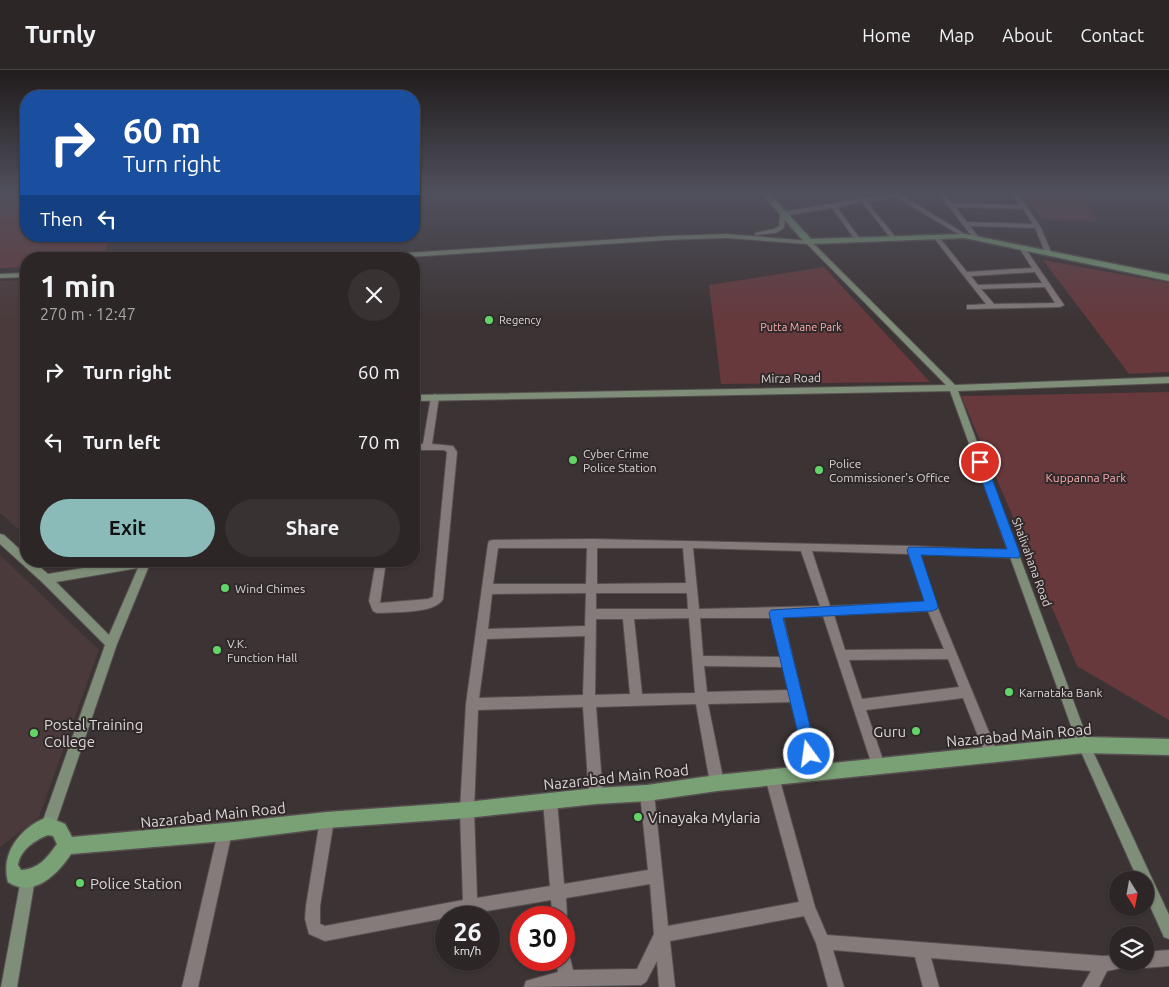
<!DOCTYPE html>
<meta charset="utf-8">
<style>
body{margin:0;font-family:Ubuntu,sans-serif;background:#393233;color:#f1f3f6;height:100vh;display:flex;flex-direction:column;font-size:19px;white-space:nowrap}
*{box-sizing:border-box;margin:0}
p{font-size:16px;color:#a7a5a7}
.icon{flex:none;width:28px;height:28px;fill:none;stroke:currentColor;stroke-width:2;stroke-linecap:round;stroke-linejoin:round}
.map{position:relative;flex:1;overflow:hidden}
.sheet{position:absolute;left:20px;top:182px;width:400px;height:315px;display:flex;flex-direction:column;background:#2d2627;border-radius:20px;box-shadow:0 1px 4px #0004,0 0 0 1px #484344}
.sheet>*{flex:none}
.guide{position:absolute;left:20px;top:20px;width:400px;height:152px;border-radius:20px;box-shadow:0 1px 4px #0004,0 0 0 1px #484344;background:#1a4fa0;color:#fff;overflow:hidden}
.needle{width:32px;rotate:169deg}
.controls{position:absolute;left:1109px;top:801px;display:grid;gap:10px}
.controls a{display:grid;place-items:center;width:45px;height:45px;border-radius:50%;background:#2d2627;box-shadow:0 1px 4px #0004,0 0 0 1px #484344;font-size:25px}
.speed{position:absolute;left:435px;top:836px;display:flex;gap:10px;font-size:25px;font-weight:700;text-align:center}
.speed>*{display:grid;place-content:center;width:65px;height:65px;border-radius:50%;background:#2d2627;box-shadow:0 1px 4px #0004,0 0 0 1px #484344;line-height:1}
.speed small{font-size:12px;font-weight:400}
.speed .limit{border:8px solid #d22;background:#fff;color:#111}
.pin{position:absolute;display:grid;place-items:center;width:42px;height:42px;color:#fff;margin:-21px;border:2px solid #fff;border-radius:50%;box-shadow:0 1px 5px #0007}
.me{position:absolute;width:55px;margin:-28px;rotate:346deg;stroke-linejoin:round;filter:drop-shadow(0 0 4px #0008)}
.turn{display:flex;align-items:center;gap:18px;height:105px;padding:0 20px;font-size:22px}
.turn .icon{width:65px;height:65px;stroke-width:2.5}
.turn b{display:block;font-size:35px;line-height:42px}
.then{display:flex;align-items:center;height:48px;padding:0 20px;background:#0003;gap:10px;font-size:19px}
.round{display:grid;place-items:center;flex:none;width:52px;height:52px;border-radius:26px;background:#393233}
.overview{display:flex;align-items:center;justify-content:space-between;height:85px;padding:0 20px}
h1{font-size:30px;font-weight:700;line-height:38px}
.button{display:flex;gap:10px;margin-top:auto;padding:10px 20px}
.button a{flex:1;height:58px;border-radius:30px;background:#8bbbb9;color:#111;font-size:20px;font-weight:700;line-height:58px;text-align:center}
.button a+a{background:#393233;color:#f1f3f6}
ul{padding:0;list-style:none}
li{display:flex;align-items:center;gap:15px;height:70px;padding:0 20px}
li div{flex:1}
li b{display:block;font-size:19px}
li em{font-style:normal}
header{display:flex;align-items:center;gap:30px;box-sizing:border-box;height:70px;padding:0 25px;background:#2d2627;border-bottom:1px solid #484344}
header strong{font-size:24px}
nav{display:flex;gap:28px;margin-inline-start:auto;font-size:18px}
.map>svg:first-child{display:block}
</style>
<header>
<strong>Turnly</strong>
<nav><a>Home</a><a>Map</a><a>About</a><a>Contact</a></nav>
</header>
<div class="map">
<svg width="1169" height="917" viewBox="0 0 1169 917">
<rect width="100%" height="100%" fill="#3c3334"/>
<path fill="#4a3a3b" d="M26,210V466L0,443V211Z
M0,485L99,580L39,747L0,777Z"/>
<path fill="#67393c" d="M0,124H26V166H111L102,189H26V197L0,198Z
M1022,124H1080L1097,151L1042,149Z
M1043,190L1169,213V302L1129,304Z
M824,197L930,312L721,314L709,215Z
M1169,322V650L1077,596L961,326Z"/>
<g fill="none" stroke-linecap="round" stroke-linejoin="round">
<g stroke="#575050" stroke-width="2">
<path id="street" d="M851,124H858L865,128L892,124H904L902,125L968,166L963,167L896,127L867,132L897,169L894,171L892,170L862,132L837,137L861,170L858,172L856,171L832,138L783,146L780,144L783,142L858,129Z
M939,124H945L952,133L1020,135L1012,124H1018L1040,156L1052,184L1049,186L1046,184L1035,158L970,156L979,168L974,169ZM955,137L1023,139L1033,154L967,152Z
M934,166H938L967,202L1032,198L1020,179L1025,178L1064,235L1060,237L967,239V235H970L986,234L934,168ZM1035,202L1042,213L978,215L971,206ZM1045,217L1055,233L994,234L981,219Z
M435,324L439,327L432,374L453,376L457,382L443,529C435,544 393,542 377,543L373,541L369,531L376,491H386L380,533L428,529L433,527L447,382L444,380H414V374H423L431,327Z
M592,469L913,476L1018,481L1019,484L1018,487L1014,488L920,484L937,536L998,684L997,689L992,690L987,689L963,628L866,640L885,696L884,701L879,702L874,701L823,546L783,547L820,703L819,708L814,709L809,708L808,703L791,632L708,634L724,713L722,718L717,720L712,718L710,713L696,634L596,637L603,726L601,731L596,733L591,731L589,726L583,637L478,640L474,740L477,828L550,816L543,731L545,726L550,724L555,726L557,731L564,814L648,800L640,723L642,718L647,716L652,718L654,723L668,856L799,832L765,707L767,702L772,700L777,702L779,707L815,837L827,865L1103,886L1118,885V892H1128L1126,897L1107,901L1099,917H1082L1091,901L931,888L939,917H923L915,887L833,880L844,917H828L816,873L804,846L670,871L675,917H659L657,891L646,912L641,915L524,917L526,911L558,902L556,890H564V881L569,884L573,900L637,899L654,864L650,814L566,828L567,848L564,854V848H553L551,830L446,848L325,871L309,864L305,849L306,836L320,750L322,745L327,743L332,745L334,750L320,836V854L325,856L463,830L460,740L466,634L488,474L489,471L493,470ZM498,478H587L586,514H493ZM597,478H683L686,513L597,514ZM693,478L801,481L820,536L699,539ZM812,481L909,484L925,532L830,536ZM586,523L585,556L488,559L492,524ZM596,523H687L688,539H596ZM928,541L944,579L845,580L834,545ZM689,548L695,623L642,624L634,549ZM700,548H772L781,587L703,586ZM596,549H623L630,624L595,625ZM585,566L583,625L479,628L487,569ZM948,589L959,617L862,629L849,590ZM704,596L783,597L788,620L707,622Z
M225,755L230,757L232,762L198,917H182L218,762L220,757Z
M1169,880V896L1145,898L1140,895L1138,892H1145V882Z"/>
</g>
<g stroke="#575050" stroke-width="2">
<path id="secondary" d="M783,142L786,144L784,158L776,163L755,165V163L774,159L779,156L780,144Z
M727,164L811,171L955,315L1169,307V313L958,321L1089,673L1169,845V869L1164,867L1145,825V810H1138L1078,675L950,321L414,331V325L946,315L807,174L727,168L667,170L379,189H341L344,187L667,166Z
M26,203V207L0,208V204Z
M0,464L4,465L26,485V491H33L48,504L125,491H151L117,574L55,756L53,761L48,763L43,761L41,756L105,575L42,512L0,474ZM138,498L109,565L56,512Z
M28,802L33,804L35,809L17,917H1L21,809L23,804Z"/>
</g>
<g stroke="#575050" stroke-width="3">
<path id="primary" d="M762,124H770L811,169L965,164L1169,205V211L965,168L809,174H806Z
M1084,667L1169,669V685L1084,683L717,721L647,731L596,734L467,748L327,758L225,771L71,784C58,804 33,829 8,812C0,782 22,756 48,747L65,754L72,767L225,753L327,742L467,732L596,718L647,715L717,705ZM48,765L53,766L57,774C47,788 39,799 21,800L18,795C20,780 35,770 48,765Z"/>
</g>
<use href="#street" fill="#857b7b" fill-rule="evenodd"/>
<use href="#secondary" fill="#7f8e78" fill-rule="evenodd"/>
<use href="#primary" fill="#7aa076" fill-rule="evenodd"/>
</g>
<linearGradient id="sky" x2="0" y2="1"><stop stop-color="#211c1d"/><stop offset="0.49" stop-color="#50505c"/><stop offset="1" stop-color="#50505c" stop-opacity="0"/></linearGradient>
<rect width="1169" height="252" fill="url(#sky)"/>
<path fill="#1a73e8" stroke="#114b97" d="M980,388L986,392L1020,484L1019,488L921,485L938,536L937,539L932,541L783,548L817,684L814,689L809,691L804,689L769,543L771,540L924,531L907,480L909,477L1007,479L975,392Z"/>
<g fill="#63d468" stroke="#31292a" stroke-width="2">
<circle cx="489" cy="250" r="5"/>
<circle cx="573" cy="390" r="5"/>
<circle cx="819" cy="400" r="5"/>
<circle cx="225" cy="518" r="5"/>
<circle cx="217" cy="580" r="5"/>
<circle cx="1009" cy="622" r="5"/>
<circle cx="916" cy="661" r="5"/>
<circle cx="34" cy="663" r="5"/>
<circle cx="638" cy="747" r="5"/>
<circle cx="80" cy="813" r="5"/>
</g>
<g text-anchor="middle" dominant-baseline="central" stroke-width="4" stroke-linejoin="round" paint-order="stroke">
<g font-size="11" fill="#ddd7d7" stroke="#31292a" text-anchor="start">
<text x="499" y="250">Regency</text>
</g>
<g font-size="11" fill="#fcadb1" stroke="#31292a">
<text x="801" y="257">Putta Mane Park</text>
</g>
<g font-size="12" fill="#ddd7d7" stroke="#31292a">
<text transform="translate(791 308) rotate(-1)">Mirza Road</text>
<text transform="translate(1032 492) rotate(70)">Shalivahana Road</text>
</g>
<g font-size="12" fill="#ddd7d7" stroke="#31292a" text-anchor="start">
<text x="583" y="383">Cyber Crime<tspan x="583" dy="14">Police Station</tspan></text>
<text x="829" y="393">Police<tspan x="829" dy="14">Commissioner's Office</tspan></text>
<text x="235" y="518">Wind Chimes</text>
<text x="227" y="573">V.K.<tspan x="227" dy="14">Function Hall</tspan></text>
<text x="1019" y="622">Karnataka Bank</text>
</g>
<g font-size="12" fill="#fcadb1" stroke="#31292a">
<text x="1086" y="407">Kuppanna Park</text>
</g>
<g font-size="15" fill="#ddd7d7" stroke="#31292a" text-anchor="start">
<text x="44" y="654">Postal Training<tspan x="44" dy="17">College</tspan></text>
<text x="906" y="661" text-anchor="end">Guru</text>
<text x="648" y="747">Vinayaka Mylaria</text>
<text x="90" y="813">Police Station</text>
</g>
<g font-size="15" fill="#ddd7d7" stroke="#31292a">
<text transform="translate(1019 665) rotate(-5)">Nazarabad Main Road</text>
<text transform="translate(616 707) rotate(-6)">Nazarabad Main Road</text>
<text transform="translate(213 745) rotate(-6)">Nazarabad Main Road</text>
</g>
</g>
</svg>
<div class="controls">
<a><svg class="needle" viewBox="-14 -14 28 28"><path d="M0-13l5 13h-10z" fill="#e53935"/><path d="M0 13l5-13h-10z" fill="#a7a5a7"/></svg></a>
<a><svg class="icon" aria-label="layers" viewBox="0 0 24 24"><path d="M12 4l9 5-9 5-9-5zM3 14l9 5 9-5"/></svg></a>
</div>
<div class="speed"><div>26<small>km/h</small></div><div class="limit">30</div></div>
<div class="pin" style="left:980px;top:392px;background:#d93025"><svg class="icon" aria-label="arrive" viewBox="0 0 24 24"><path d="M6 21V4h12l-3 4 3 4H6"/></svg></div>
<svg class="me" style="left:809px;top:684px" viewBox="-20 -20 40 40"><circle r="17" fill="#1a73e8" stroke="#fff" stroke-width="3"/><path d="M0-11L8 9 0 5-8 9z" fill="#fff"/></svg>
<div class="guide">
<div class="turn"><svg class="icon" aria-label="right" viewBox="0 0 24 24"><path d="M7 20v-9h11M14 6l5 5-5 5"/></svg><div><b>60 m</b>Turn right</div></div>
<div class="then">Then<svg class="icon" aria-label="left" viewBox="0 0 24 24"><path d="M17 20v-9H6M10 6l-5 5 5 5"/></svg></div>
</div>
<section class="sheet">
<div class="overview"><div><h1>1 min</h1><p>270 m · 12:47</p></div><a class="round"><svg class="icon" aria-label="close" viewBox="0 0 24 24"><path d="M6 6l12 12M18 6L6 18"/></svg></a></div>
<ul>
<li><svg class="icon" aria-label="right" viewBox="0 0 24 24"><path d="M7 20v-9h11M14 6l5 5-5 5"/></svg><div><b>Turn right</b></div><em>60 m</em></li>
<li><svg class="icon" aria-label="left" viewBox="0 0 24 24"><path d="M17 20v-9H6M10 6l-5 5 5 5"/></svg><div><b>Turn left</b></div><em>70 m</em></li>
</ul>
<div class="button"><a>Exit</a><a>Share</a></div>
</section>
</div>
